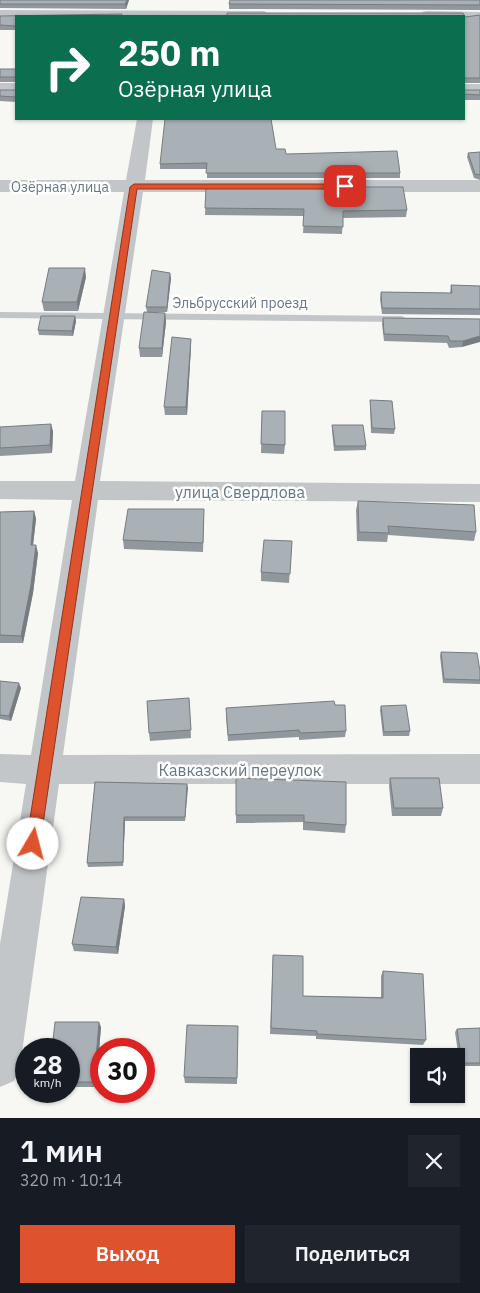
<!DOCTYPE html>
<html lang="ru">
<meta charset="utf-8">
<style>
body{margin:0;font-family:"IBM Plex Sans",sans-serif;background:#20242c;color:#f1f3f6;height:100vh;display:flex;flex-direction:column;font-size:19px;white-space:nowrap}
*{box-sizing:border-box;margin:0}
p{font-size:16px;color:#9ea1a6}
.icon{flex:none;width:28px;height:28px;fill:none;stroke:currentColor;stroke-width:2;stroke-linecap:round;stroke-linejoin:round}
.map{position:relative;height:1118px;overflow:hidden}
.side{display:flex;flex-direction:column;background:#171b24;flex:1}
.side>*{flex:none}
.top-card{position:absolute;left:15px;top:15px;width:450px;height:105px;border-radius:0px;box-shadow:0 1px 4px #0004;background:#0b6e4f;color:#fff;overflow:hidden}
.buttons{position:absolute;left:410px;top:1048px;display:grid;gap:10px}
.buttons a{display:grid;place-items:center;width:55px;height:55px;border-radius:0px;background:#171b24;box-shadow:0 1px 4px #0004;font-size:25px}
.speed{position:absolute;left:15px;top:1038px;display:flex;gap:10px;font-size:25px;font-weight:700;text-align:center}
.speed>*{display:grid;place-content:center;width:65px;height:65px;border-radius:50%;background:#171b24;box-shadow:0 1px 4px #0004;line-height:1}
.speed small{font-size:12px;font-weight:400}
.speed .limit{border:8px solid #d22;background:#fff;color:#111}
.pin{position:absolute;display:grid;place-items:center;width:42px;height:42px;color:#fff;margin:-21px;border-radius:10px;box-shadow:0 2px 8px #0006}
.me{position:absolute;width:55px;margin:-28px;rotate:8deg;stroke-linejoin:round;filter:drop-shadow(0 0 4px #0008)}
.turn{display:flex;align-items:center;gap:18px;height:105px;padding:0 20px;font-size:22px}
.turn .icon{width:65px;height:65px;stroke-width:2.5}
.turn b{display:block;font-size:35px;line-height:42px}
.round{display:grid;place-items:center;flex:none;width:52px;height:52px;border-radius:0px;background:#20242c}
.overview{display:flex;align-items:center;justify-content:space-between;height:85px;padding:0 20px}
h1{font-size:30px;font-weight:600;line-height:38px}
.action{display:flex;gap:10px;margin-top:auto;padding:10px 20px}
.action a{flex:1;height:58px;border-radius:0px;background:#de522d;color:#fff;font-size:20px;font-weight:600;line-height:58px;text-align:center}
.action a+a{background:#20242c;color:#f1f3f6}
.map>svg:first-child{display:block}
</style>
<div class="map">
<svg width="480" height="1118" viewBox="0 0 480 1118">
<rect width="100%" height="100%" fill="#f7f7f4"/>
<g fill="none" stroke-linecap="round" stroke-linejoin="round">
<path fill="#c2c6c9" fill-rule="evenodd" d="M0,312L402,316L407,319L402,322L0,318Z"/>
<path fill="#c2c6c9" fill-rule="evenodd" d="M0,10L264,11L271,15L16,16V18H0Z
M427,11L480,12V20H464V16H421L422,12Z
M0,83H16V93H0Z
M464,84H480V94H464Z
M137,119H153L145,180H480V192H143L100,481L480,484V502L98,500L63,755L480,754V784H59L20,1067L14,1081L0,1087V944L26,784L0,782V754L31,755L72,500L0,499V481H75L124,192H0V180H126Z"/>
</g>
<path fill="#91989d" d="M0,0H129L126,9L0,8Z
M480,0V10L229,9V4Z
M480,15V83H464L465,17Z
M0,16H16V30H0Z
M0,69H16V82H0Z
M0,90H16V102L0,101Z
M464,90H480V100H464Z
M276,149L286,154L400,173V178H207V169H160V164Z
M480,152V180L474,178L467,157L468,153Z
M206,187L407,210L406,217L343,218L342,234L303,233L304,216L205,215Z
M86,277L78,311H44L42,302Z
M171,278L167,312H147L146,307Z
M451,285L480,286V315L382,314L380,299L381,292L450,293Z
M165,313L166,322L162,357H140L139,348Z
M75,316L76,321L73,336L39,335L38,330Z
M383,318L480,319L462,347L449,348L447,343L384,341L382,324Z
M191,339V346L187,415H165L164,407Z
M370,400L395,429L394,434L371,433L370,405Z
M262,411L285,445L284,454L261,453Z
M332,425L366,446V450L334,451L332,430Z
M0,426V427L53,431L52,453L0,456Z
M358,501L476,532L474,541L388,535L387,542L357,541L356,510Z
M34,511L36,519L33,545L38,553L33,593L23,643H0V512Z
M204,518L203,552L124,549L123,540Z
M292,541L289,583L261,581V572Z
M441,652L480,671V684L443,683L440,656Z
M0,681L21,688L11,721L0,719Z
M189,698L191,738L150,741L149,733Z
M335,705L346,731L345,737L299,740V737L228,741L226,715Z
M381,706L410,731L409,736H383L380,710Z
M236,778L346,825L345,833L303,830V822L236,823Z
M390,778L443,808L441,816H392L389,786Z
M95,782L187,784L185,821H125L123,866L88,867L87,863Z
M124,899L125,906L118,954L74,951L72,944Z
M273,955L303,996L381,997V976L383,971L426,1040L423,1045L316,1039V1036L270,1034Z
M238,1026L237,1084L185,1083L184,1077Z
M101,1027L96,1087H69V1049Z
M480,1028V1066H460L455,1032L457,1029Z"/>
<path fill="#767c7f" d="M127,0H129L126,9L125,4Z
M85,268L86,277L78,311L77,302Z
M170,273L171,278L167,312V307Z
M165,313L166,322L162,357V348Z
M75,316L76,321L73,336L72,331Z
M480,336V342L462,347L463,341Z
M191,339V346L187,415L186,407Z
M51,424L53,431L52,453L50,445Z
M34,511L36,519L32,553L31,545Z
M36,545L38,553L33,593L23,643L21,636Z
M19,683L21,688L11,721L9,716Z
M187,784L188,788L185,821V817Z
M124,817L125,821L123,866V862Z
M124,899L125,906L118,954L116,947Z
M99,1022L101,1027L96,1087L94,1082Z"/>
<path fill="#a9b1b6" stroke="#767c7f" d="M0,0H127L125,4H0Z
M230,0H480V5L229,4Z
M227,13H463L465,17L480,15V78H464V16H227Z
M122,14L121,16H16V26L0,25V16Z
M0,69H16V77H0Z
M0,90H16V97L0,96Z
M464,90H480V95L464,94Z
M165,119H271L276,149H285L286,154L397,151L400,173H206L207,163L160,164Z
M480,152V175L475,174L468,153Z
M206,187H403L407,210L343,211V227L303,226L304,209L205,208Z
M49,268H85L77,302H42Z
M152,270L170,273L167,307H146Z
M451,285L480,286V309L382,308L381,292L452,293Z
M144,312L165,313L162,348H139Z
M41,316H75L72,331L38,330Z
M383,318L480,319V336L463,341H450L448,336L384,334Z
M172,337L191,339L186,407H164Z
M370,400L392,401L395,429L372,428Z
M262,411H285V445L261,444Z
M51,424L50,445L0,448V427Z
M332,425H363L366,446H335Z
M358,501L474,505L476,532L388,526L389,533L359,532Z
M128,509H204L203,543L123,540Z
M34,511L31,545H36L31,585L21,636L0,635V512Z
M264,540L292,541L290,574L261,572Z
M441,652L477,653L480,671V680L444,679Z
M0,681L19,683L9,716L0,715Z
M189,698L191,730L149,733L147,701Z
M334,701L335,705H345L346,731L300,733L299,730L228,735L226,708Z
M406,705L410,731L384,732L381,706Z
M236,778L346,782V825L304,822V815H236Z
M390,778H439L443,808H394Z
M95,782L187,784L185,817H124L123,862L87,863Z
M81,897L124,899L116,947L72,944Z
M273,955L303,956V996L383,998V971L423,974L426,1040L317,1034V1031L271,1028Z
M55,1022H99L94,1082H69V1049H52Z
M187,1025L238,1026L237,1078L184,1077Z
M480,1028V1063H462L457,1029Z"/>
<path fill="#de522d" stroke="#90351d" d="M134,184H345L349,186L345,189H137L40,844L38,849L33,851L28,849L26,844L130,187Z"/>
<g text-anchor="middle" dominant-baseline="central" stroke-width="5" stroke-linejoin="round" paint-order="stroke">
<g font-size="14" fill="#677784" stroke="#fff">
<text x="60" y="187">Озёрная улица</text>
<text x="240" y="303">Эльбрусский проезд</text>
</g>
<g font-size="16" fill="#677784" stroke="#fff">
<text x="240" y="492">улица Свердлова</text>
<text x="240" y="770">Кавказский переулок</text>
</g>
</g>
</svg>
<div class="buttons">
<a><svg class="icon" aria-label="sound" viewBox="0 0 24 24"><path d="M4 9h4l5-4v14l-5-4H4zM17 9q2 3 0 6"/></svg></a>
</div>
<div class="speed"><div>28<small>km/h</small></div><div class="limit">30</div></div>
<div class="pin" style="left:345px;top:186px;background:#d93025"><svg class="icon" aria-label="arrive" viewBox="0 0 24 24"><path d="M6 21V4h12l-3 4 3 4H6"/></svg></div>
<svg class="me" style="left:33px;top:844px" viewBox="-20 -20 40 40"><circle r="19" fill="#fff"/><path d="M0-13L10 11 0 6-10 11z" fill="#de522d"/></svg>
<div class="top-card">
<div class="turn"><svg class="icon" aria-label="right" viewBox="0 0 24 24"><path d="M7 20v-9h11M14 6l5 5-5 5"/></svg><div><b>250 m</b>Озёрная улица</div></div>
</div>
</div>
<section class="side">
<div class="overview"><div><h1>1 мин</h1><p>320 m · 10:14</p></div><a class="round"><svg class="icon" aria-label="close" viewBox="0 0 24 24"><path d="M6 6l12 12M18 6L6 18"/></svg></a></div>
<div class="action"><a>Выход</a><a>Поделиться</a></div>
</section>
